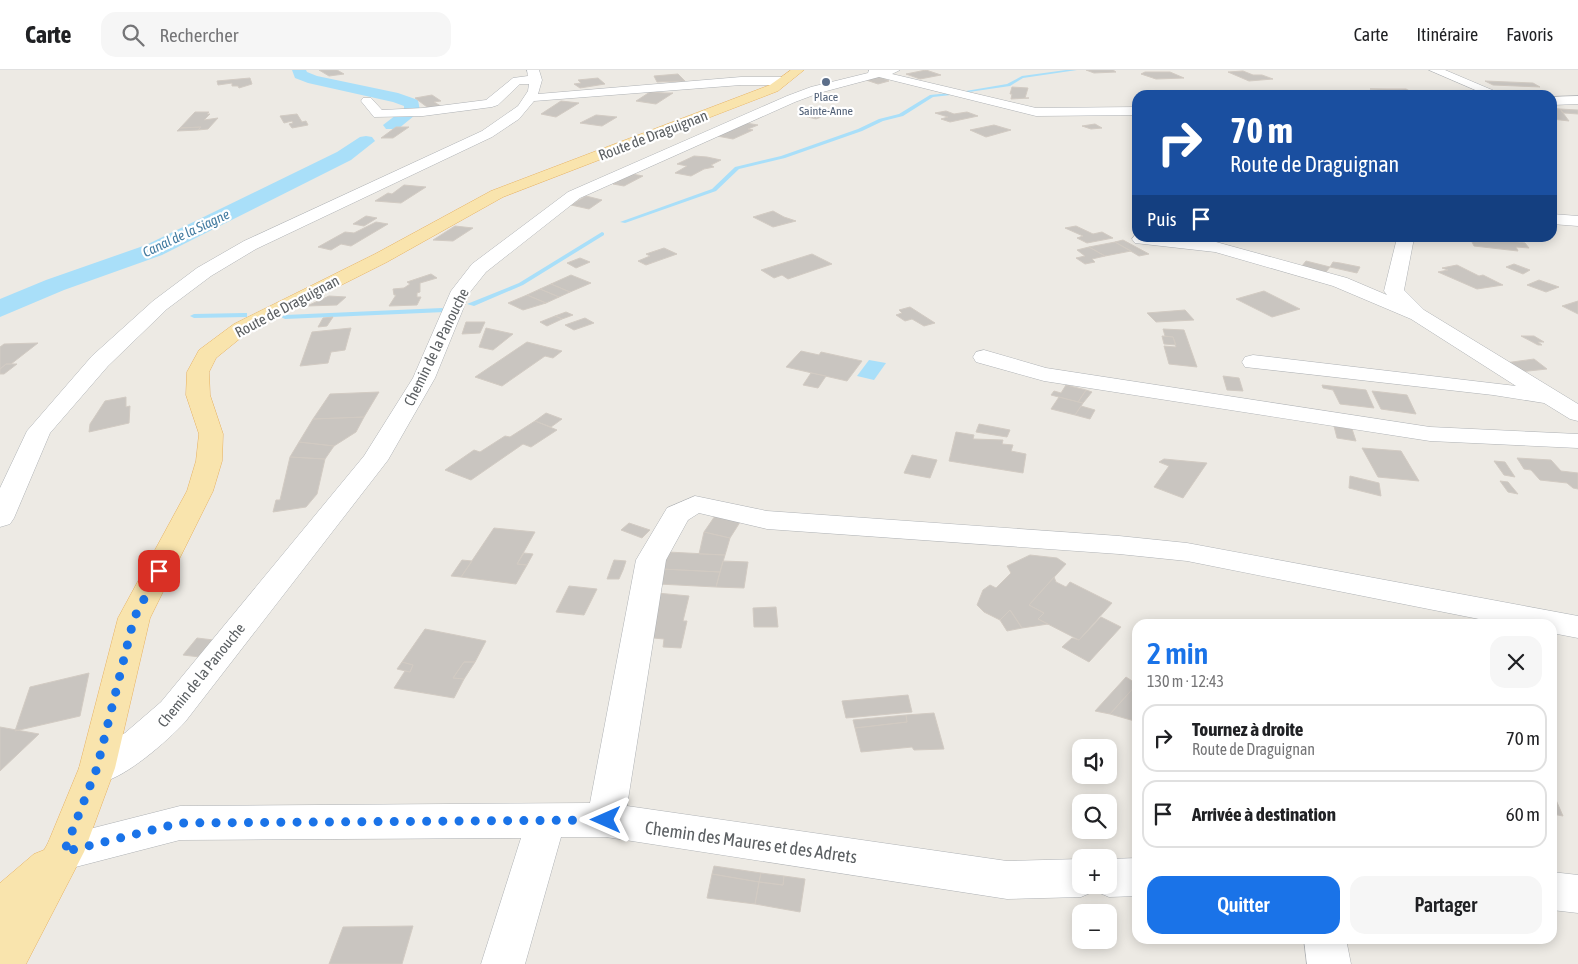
<!DOCTYPE html>
<html lang="fr">
<meta charset="utf-8">
<style>
body{margin:0;font-family:"Asap Condensed",sans-serif;background:#f6f6f6;color:#202124;height:100vh;display:flex;flex-direction:column;font-size:19px;white-space:nowrap}
*{box-sizing:border-box;margin:0}
p{font-size:16px;color:#757577}
.icon{flex:none;width:28px;height:28px;fill:none;stroke:currentColor;stroke-width:2;stroke-linecap:round;stroke-linejoin:round}
.map{position:relative;flex:1;overflow:hidden}
.drawer{position:absolute;left:1132px;top:549px;width:425px;height:325px;display:flex;flex-direction:column;background:#fff;border-radius:15px;box-shadow:0 2px 12px #0003}
.drawer>*{flex:none}
.top-card{position:absolute;left:1132px;top:20px;width:425px;height:152px;border-radius:15px;box-shadow:0 2px 12px #0003;background:#1a4fa0;color:#fff;overflow:hidden}
.tools{position:absolute;left:1072px;top:669px;display:grid;gap:10px}
.tools a{display:grid;place-items:center;width:45px;height:45px;border-radius:10px;background:#fff;box-shadow:0 2px 12px #0003;font-size:25px}
.pin{position:absolute;display:grid;place-items:center;width:42px;height:42px;color:#fff;margin:-21px;border-radius:10px;box-shadow:0 2px 8px #0006}
.me{position:absolute;width:55px;margin:-28px;rotate:270deg;stroke-linejoin:round;filter:drop-shadow(0 0 4px #0008)}
.turn{display:flex;align-items:center;gap:18px;height:105px;padding:0 15px;font-size:22px}
.turn .icon{width:65px;height:65px;stroke-width:2.5}
.turn b{display:block;font-size:35px;line-height:42px}
.then{display:flex;align-items:center;height:48px;padding:0 15px;background:#0003;gap:10px;font-size:19px}
.round{display:grid;place-items:center;flex:none;width:52px;height:52px;border-radius:15px;background:#f6f6f6}
.summary{display:flex;align-items:center;justify-content:space-between;height:85px;padding:0 15px}
h1{font-size:30px;font-weight:600;line-height:38px;color:#1a73e8}
.button{display:flex;gap:10px;margin-top:auto;padding:10px 15px}
.button a{flex:1;height:58px;border-radius:15px;background:#1a73e8;color:#fff;font-size:20px;font-weight:600;line-height:58px;text-align:center}
.button a+a{background:#f6f6f6;color:#202124}
ul{padding:0;list-style:none}
li{display:flex;align-items:center;gap:15px;height:68px;margin:0 10px 8px;padding:0 5px;border:2px solid #e0e0e0;border-radius:15px}
li div{flex:1}
li b{display:block;font-size:19px}
li em{font-style:normal}
header{display:flex;align-items:center;gap:30px;box-sizing:border-box;height:70px;padding:0 25px;background:#fff;border-bottom:1px solid #e0e0e0}
header strong{font-size:24px}
nav{display:flex;gap:28px;margin-inline-start:auto;font-size:18px}
.search{width:350px;height:45px;background:#f6f6f6;display:flex;align-items:center;gap:12px;box-sizing:border-box;padding:0 18px;border-radius:15px;color:#757577;font-size:19px}
.map>svg:first-child{display:block}
</style>
<header>
<strong>Carte</strong>
<div class="search"><svg class="icon" aria-label="search" viewBox="0 0 24 24"><circle cx="10" cy="10" r="6"/><path d="M15 15l6 6"/></svg>Rechercher</div>
<nav><a>Carte</a><a>Itinéraire</a><a>Favoris</a></nav>
</header>
<div class="map">
<svg width="1578" height="894" viewBox="0 0 1578 894">
<rect width="100%" height="100%" fill="#edeae4"/>
<path fill="#a9dff9" d="M869,290L886,293L874,310L857,306Z"/>
<g fill="none" stroke-linecap="round" stroke-linejoin="round">
<path fill="#a9dff9" fill-rule="evenodd" d="M1066,0H1077L1023,8L1010,16L962,23L960,22L1007,14L1022,6Z
M949,23L951,25L933,27L903,46L883,51L862,61L785,88L739,99L716,121L625,153L620,152L712,119L735,97L781,86L858,59L879,49L899,44L930,25Z
M602,162L604,163V165L523,215L474,236L467,234L519,213Z
M0,233L7,234L8,236L4,238L0,237Z
M442,238L446,240L445,242L285,249L281,247L285,245Z
M244,243H247V247L194,248L190,246L194,244Z"/>
<path fill="#a9dff9" fill-rule="evenodd" d="M292,0H306L307,2L317,6L398,23L418,30L420,41L398,59H386L383,55L404,39V36L393,32L308,13L295,8Z
M366,66L372,67L375,71L351,90L162,185L64,220L0,247V229L46,210L146,175L337,82L360,67Z"/>
</g>
<path fill="#c9c5c0" stroke="#d2cbc3" d="M319,0H337L344,4L329,6Z
M926,0L941,5L920,9L906,4Z
M1086,0H1113L1116,2L1094,3Z
M1243,1L1253,5H1262L1273,9L1249,11L1228,2Z
M1145,2H1170L1184,8L1156,9L1141,4Z
M678,4L685,11L657,12L654,6Z
M878,6L889,11L878,14L863,9Z
M250,8L252,14L239,18L238,16H232V13L218,15L217,11Z
M598,8L605,14L580,18L574,14L581,13L578,10Z
M1485,11L1533,13L1540,17L1493,15Z
M1012,17L1028,18L1025,28H1029L1011,29L1012,24H1010Z
M1370,19H1406L1417,25L1403,20Z
M1395,20L1411,25H1380L1375,22Z
M1256,21L1290,22L1295,25H1262Z
M650,22L664,23H673L656,34L636,31Z
M432,25L441,31L434,32L444,38L431,40L415,28Z
M561,31L579,33L556,47L541,44Z
M820,37L837,41L816,49L804,46Z
M1552,38L1560,39L1569,51L1552,49Z
M1560,39L1578,40V44L1564,43Z
M946,41L954,44L967,42L978,46L950,52L941,49L948,47L935,43Z
M195,42H209L207,44H210L204,50L218,48L208,59L198,60L201,57L180,58Z
M297,44L302,52L306,51L308,55L292,58L289,54L293,53L292,51L284,53L280,46Z
M596,45L617,47L602,56L580,53Z
M746,53L758,55L748,59L753,60L733,69L717,66Z
M1095,54L1102,58L1091,59L1082,56Z
M994,55L1011,60L986,67L970,60Z
M201,57L198,60L177,61L180,58Z
M396,57H409L393,68H381Z
M694,86L707,87L721,90L711,95L714,97L704,99L691,106L675,103L687,96L677,94Z
M632,104L643,106L624,116L613,114Z
M404,115L426,117L401,133L375,131L388,123L392,124Z
M586,126L602,130L589,139L571,135Z
M773,141L784,147L796,151L773,157L753,147Z
M366,146L377,148L364,156L353,154Z
M376,152L388,154L351,176L341,174L331,180L318,177L345,162L354,163Z
M455,156L473,158L453,171L433,170Z
M1076,156L1093,164L1102,162L1113,168L1087,173L1077,168L1083,166L1065,158Z
M1470,168H1508L1511,171L1525,173L1529,178L1516,177L1518,181L1474,176Z
M1123,170L1149,184L1139,186L1115,172Z
M1115,172L1131,181L1105,186L1089,177Z
M1089,177L1105,186L1092,189L1095,192L1085,194L1076,188L1085,186L1077,180Z
M664,178L677,184L646,195L638,191L650,186L646,184Z
M812,184L832,194L788,209L782,205L774,208L761,200Z
M580,188L590,192L576,198L567,193Z
M1306,191L1330,197L1326,202L1302,196Z
M1333,192L1340,193L1360,197L1357,203L1330,197Z
M1514,194L1530,200L1523,204L1506,197Z
M1457,195L1479,206L1483,205L1503,215L1477,219L1438,202L1448,200L1442,198Z
M431,204L437,208L420,213V222L417,223V227H421L417,235L389,236L396,225H394L393,219L404,218L410,214L407,212Z
M571,205L591,213L570,222L551,214Z
M1539,210L1559,217L1546,222L1527,215Z
M551,214L570,222L559,227L540,219Z
M540,219L559,227L546,233L527,225Z
M1264,221L1300,239L1272,247L1236,229Z
M527,225L546,233L523,240L508,233Z
M329,226L346,227L337,235L307,236Z
M1578,231V244L1562,236Z
M910,237L935,253L924,256L912,249L905,251L896,245L902,243L899,240Z
M1185,240L1194,250L1156,252L1147,243Z
M566,242L573,245L562,249L555,246Z
M555,246L562,249L547,256L540,252Z
M333,247L327,256L318,257L323,248Z
M585,248L594,253L574,260L565,255Z
M466,252H485L480,263L462,264Z
M351,258L345,280L331,282L328,293L300,296L312,262Z
M486,258L513,264L493,280L479,277Z
M1163,259L1184,260L1197,297L1169,294L1164,276L1176,277L1173,267L1165,266Z
M1162,266L1173,267L1176,275L1164,274Z
M1521,266H1534L1544,272H1538L1542,275H1538Z
M527,272L562,281L553,288L545,286L502,316L475,307Z
M38,273L11,294H6L0,299V277L4,274Z
M801,281L819,285L821,282L862,291L847,311L786,297Z
M1534,289L1547,299L1519,302L1505,293Z
M6,294H17L4,304H0V299Z
M811,303L826,306L818,318L803,315Z
M1223,306L1239,308L1243,321L1227,320Z
M1066,315L1086,320L1078,332L1051,325L1054,321L1061,323Z
M1322,315L1366,320L1374,338L1340,334L1333,320L1323,318Z
M1086,320L1092,322L1083,333L1078,332Z
M1372,321L1407,325L1416,344L1381,339Z
M379,322L364,347L313,349L330,324Z
M126,327V337L130,336L129,353L89,362L90,354L105,331Z
M1059,327L1083,333L1075,345L1051,339Z
M1081,336L1095,340L1090,349L1075,345Z
M546,343L562,349L551,357L535,351Z
M364,347L356,362L334,376L299,372L313,349Z
M535,351L557,360L531,377L523,374L471,410L445,400L474,380L480,382L505,366L510,367Z
M979,354L1010,360L1007,367L976,362Z
M1334,356L1352,359L1356,371L1337,368Z
M956,362L974,365L973,369L1003,370L1002,374L1013,375L1011,381L1026,384L1023,403L949,391Z
M299,372L334,376L325,389L290,387Z
M1362,378L1401,381L1419,411L1378,407Z
M912,385L937,390L930,408L904,403Z
M290,387L325,389L317,424L306,437L273,442L276,430H280Z
M1517,388L1551,390L1561,401L1578,403V419L1573,418L1567,413L1540,410L1531,400L1524,399Z
M1164,389L1207,393L1183,428L1154,417L1169,396L1159,392Z
M1494,391L1505,392L1515,407L1504,405Z
M1350,406L1379,413L1381,426L1349,418Z
M1500,411L1508,412L1518,424L1508,422Z
M717,443L742,449L730,468L704,462Z
M629,453L650,460L642,468L621,460Z
M494,458L535,462L517,494L527,495L516,514L461,507Z
M704,462L730,468L725,485L699,484Z
M668,482L725,485L720,502L662,499Z
M524,483L533,484L527,495L517,494Z
M1030,485L1057,488L1066,494L1029,535L1044,543L1038,549L1048,554L1022,558L1010,540L1000,550L984,542L977,535L983,520L990,515L996,518L1011,503L1007,496Z
M462,490L472,491L461,507L451,506Z
M614,490L626,491L623,500L619,509H607Z
M723,491L748,492L744,518L716,517Z
M662,499L720,502L716,517L659,514Z
M1054,507L1056,512L1066,517L1070,512L1112,533L1079,570L1038,549L1044,543L1029,535Z
M569,516L597,519L584,545L556,542Z
M657,523L689,526L683,551H687L681,578L663,577L664,569L643,567Z
M776,537L778,557H754L753,538Z
M1010,540L1022,558L1007,561L1000,550Z
M1101,547L1121,557L1089,592L1062,577L1072,568L1079,570Z
M425,559L486,571L475,592H464L453,608L464,609L454,628L394,618L405,601L410,602L413,595L402,592Z
M197,568L222,571L208,588L183,585Z
M402,592L413,595L410,602L397,599Z
M464,592H475L464,609L453,608Z
M89,603L80,646L15,661L30,617Z
M1126,607L1137,614L1110,644L1095,641Z
M1137,614L1138,652L1110,644Z
M908,625L912,642L846,648L842,631Z
M934,643L944,679L914,680L912,677L861,682L855,658L907,652L906,645Z
M906,645L907,652L855,658L853,650Z
M0,657L39,664L0,701Z
M1552,724L1556,730L1563,746L1552,744Z
M714,796L761,803L759,812L712,804Z
M761,803L784,806L783,815L759,812Z
M712,804L759,812L755,834L707,828Z
M784,806L805,809L800,842L755,834L759,812L783,815Z
M413,856L402,894H329L343,857Z"/>
<g fill="none" stroke-linecap="round" stroke-linejoin="round">
<g stroke="#afb2b5" stroke-width="1">
<path id="minor" d="M527,0H539L542,10L538,24L741,7H784L790,11L784,15H741L534,31L519,49L492,67L256,179L211,206L167,239L108,296L50,363L14,448L10,454L0,457V418L27,361L92,286L153,231L197,198L244,171L482,61L518,36L528,21L529,14H520L498,35L492,37L423,46L374,47L361,31L363,28H371L382,40L423,38L486,30L513,8L528,6Z
M869,0H900L892,4L1036,38L1138,37V45L1036,46L879,7L819,23L795,32L580,128L486,202L470,222L435,308L388,390L185,652C167,671 126,708 99,713C94,713 89,710 84,709L79,698L84,687L125,663L161,632L364,386L413,308L451,221L472,194L568,122L787,26L811,17L868,3Z
M1429,0H1445L1504,25H1487Z
M1578,26V34L1552,35V27Z
M1552,144L1578,146V156L1552,154Z
M1135,165H1138V168H1176L1216,172L1347,208L1387,225L1384,221L1397,168H1414L1404,220L1424,240L1578,334V351L1570,349L1544,333L1493,325L1245,297L1242,292L1245,287L1253,285L1516,316L1411,249L1333,216L1215,182L1135,173L1132,169Z
M984,280L1046,298L1430,357L1578,364V378L1430,371L1044,311L976,292L973,287L976,282Z
M695,426L767,441L1119,466L1187,473L1578,546V568L1552,563V554H1504L1187,491L1119,484L767,459L699,443L688,450L666,490L627,736L1007,791L1081,789V815H1109V789L1138,788V826L1109,827L1095,821L1081,827L1007,829L606,767H561L525,894H481L521,768L180,770L64,800L50,795L44,782L50,769L180,736L590,733L636,490L667,438Z
M1552,802L1578,805V843L1552,840Z
M1304,869H1346L1351,894H1307Z"/>
</g>
<g stroke="#e7b263" stroke-width="1">
<path id="primary" d="M791,0H804L778,21L503,127L387,192L248,262L216,288L209,302L210,325L223,364L222,391L213,421L150,548L115,698L84,782L26,894H0V813L34,784L44,780L48,773L79,698L118,548L187,421L196,391L199,364L186,325L187,302L199,280L234,254L375,184L491,121L770,15Z"/>
</g>
<use href="#minor" fill="#fff" fill-rule="evenodd"/>
<use href="#primary" fill="#f9e4ad" fill-rule="evenodd"/>
</g>
<g fill="none" stroke-linecap="round" stroke-linejoin="round">
<path stroke="#1a73e8" stroke-width="9" stroke-dasharray="0 16.2" d="M159,501L134,548L97,698L64,782L180,753L606,750"/>
</g>
<circle fill="#5c6f8a" stroke="#fff" stroke-width="2" cx="826" cy="12" r="5"/>
<g text-anchor="middle" dominant-baseline="central" stroke-width="4.5" stroke-linejoin="round" paint-order="stroke">
<g font-size="12" fill="#4e5e75" stroke="#fff">
<text x="826" y="27">Place<tspan x="826" dy="14">Sainte-Anne</tspan></text>
</g>
<g font-size="14" font-style="italic" fill="#447ca1" stroke="#fff">
<text transform="translate(186 163) rotate(-25)">Canal de la Siagne</text>
</g>
<g font-size="15" fill="#5c6063" stroke="#fff">
<text transform="translate(653 65) rotate(-21)">Route de Draguignan</text>
<text transform="translate(287 236) rotate(-28)">Route de Draguignan</text>
<text transform="translate(436 277) rotate(-64)">Chemin de la Panouche</text>
<text transform="translate(201 605) rotate(-51)">Chemin de la Panouche</text>
</g>
<g font-size="18" fill="#5c6063" stroke="#fff">
<text transform="translate(751 772) rotate(8)">Chemin des Maures et des Adrets</text>
</g>
</g>
</svg>
<div class="tools">
<a><svg class="icon" aria-label="sound" viewBox="0 0 24 24"><path d="M4 9h4l5-4v14l-5-4H4zM17 9q2 3 0 6"/></svg></a>
<a><svg class="icon" aria-label="search" viewBox="0 0 24 24"><circle cx="10" cy="10" r="6"/><path d="M15 15l6 6"/></svg></a>
<a>+</a>
<a>−</a>
</div>
<div class="pin" style="left:159px;top:501px;background:#d93025"><svg class="icon" aria-label="arrive" viewBox="0 0 24 24"><path d="M6 21V4h12l-3 4 3 4H6"/></svg></div>
<svg class="me" style="left:606px;top:750px" viewBox="-20 -20 40 40"><path d="M0-17L14 15 0 8-14 15z" fill="#1a73e8" stroke="#fff" stroke-width="4"/></svg>
<div class="top-card">
<div class="turn"><svg class="icon" aria-label="right" viewBox="0 0 24 24"><path d="M7 20v-9h11M14 6l5 5-5 5"/></svg><div><b>70 m</b>Route de Draguignan</div></div>
<div class="then">Puis<svg class="icon" aria-label="arrive" viewBox="0 0 24 24"><path d="M6 21V4h12l-3 4 3 4H6"/></svg></div>
</div>
<section class="drawer">
<div class="summary"><div><h1>2 min</h1><p>130 m · 12:43</p></div><a class="round"><svg class="icon" aria-label="close" viewBox="0 0 24 24"><path d="M6 6l12 12M18 6L6 18"/></svg></a></div>
<ul>
<li><svg class="icon" aria-label="right" viewBox="0 0 24 24"><path d="M7 20v-9h11M14 6l5 5-5 5"/></svg><div><b>Tournez à droite</b><p>Route de Draguignan</p></div><em>70 m</em></li>
<li><svg class="icon" aria-label="arrive" viewBox="0 0 24 24"><path d="M6 21V4h12l-3 4 3 4H6"/></svg><div><b>Arrivée à destination</b></div><em>60 m</em></li>
</ul>
<div class="button"><a>Quitter</a><a>Partager</a></div>
</section>
</div>
